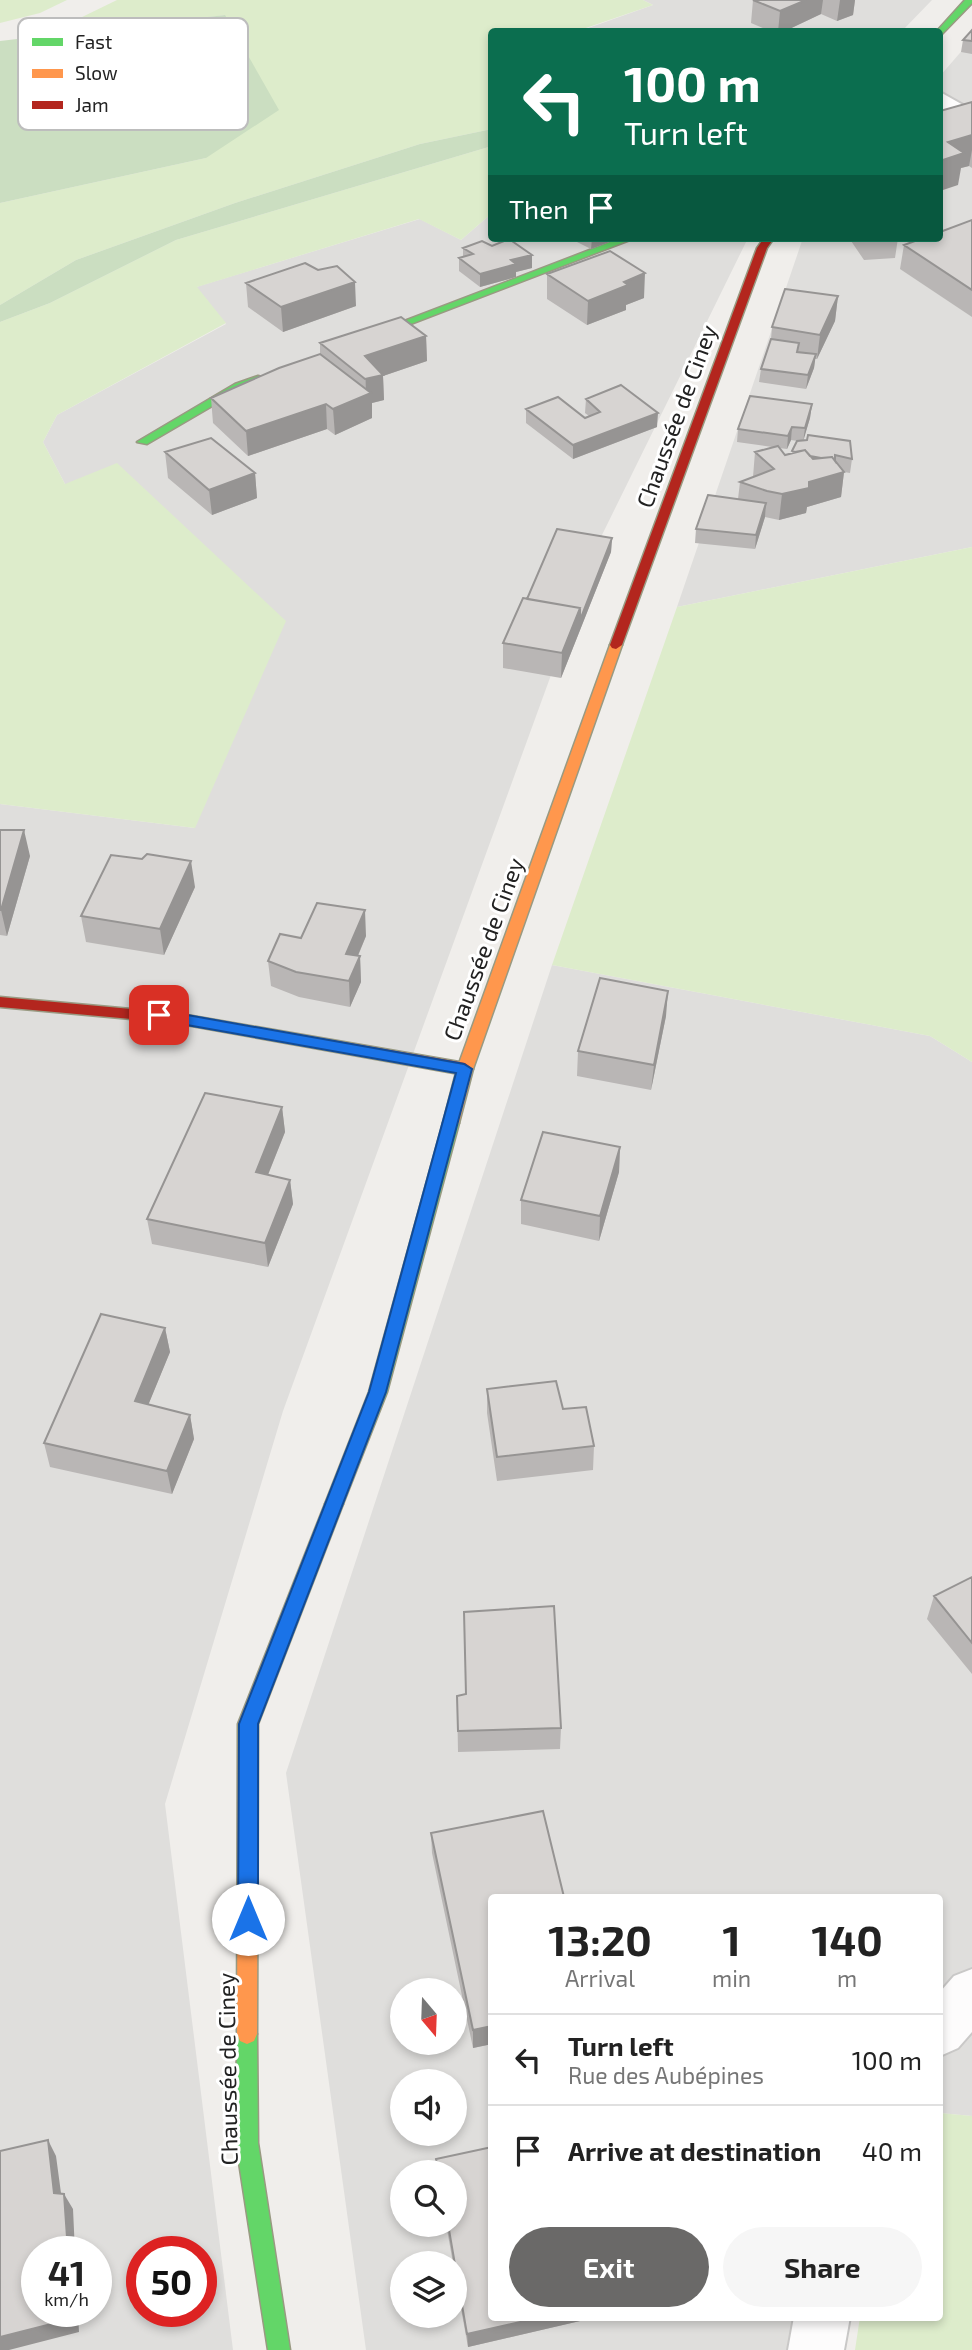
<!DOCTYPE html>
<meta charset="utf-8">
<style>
body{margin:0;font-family:"Exo 2",sans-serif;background:#f6f6f6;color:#222;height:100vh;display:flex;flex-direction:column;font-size:26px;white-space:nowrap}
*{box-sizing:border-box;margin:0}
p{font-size:23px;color:#767676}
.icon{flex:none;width:38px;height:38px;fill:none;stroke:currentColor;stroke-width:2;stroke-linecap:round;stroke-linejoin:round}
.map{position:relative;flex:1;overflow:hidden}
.panel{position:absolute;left:488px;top:1894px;width:455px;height:427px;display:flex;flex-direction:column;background:#fff;border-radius:7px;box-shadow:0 4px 10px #0003}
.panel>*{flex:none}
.banner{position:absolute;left:488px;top:28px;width:455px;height:214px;border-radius:7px;box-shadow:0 4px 10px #0003;background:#0b6e4f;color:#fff;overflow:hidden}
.needle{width:46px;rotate:161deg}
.buttons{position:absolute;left:390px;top:1978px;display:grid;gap:14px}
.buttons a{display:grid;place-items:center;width:77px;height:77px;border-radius:50%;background:#fff;box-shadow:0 4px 10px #0003;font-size:35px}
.speed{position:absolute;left:21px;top:2236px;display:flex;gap:14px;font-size:35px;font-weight:700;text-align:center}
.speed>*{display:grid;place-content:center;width:91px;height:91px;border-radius:50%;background:#fff;box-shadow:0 4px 10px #0003;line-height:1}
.speed small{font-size:18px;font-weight:400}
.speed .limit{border:10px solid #d22;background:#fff;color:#111}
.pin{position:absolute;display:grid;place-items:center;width:60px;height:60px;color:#fff;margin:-30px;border-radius:14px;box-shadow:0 4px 10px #0006}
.me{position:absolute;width:77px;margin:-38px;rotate:0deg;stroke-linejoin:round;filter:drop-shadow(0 0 5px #0008)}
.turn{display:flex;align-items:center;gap:24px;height:147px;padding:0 21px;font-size:32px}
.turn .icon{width:91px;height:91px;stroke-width:2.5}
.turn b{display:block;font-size:49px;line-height:60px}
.then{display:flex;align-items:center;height:66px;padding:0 21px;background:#0003;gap:14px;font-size:26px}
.eta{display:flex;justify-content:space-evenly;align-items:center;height:119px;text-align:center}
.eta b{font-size:42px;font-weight:700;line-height:49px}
.action{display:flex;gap:14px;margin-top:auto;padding:14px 21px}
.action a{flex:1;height:80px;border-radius:42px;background:#6a6968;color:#fff;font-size:28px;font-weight:700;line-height:80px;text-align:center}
.action a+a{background:#f6f6f6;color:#222}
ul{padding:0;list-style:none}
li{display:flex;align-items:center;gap:21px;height:91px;padding:0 21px;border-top:2px solid #e0e0e0}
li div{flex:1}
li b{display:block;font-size:26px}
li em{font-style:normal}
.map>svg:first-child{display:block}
</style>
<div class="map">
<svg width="972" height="2350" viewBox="0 0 972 2350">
<rect width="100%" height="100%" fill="#f0eeeb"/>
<path fill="#dfdedc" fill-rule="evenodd" d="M643,0H932L902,31L577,32L653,5Z
M972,39V547L677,607L803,238H940V76Z
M492,213V238H748L602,535L283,1411L165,1804L233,2350H0V804L195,828L65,484L43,442L57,415L226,324L196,287L420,219L461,240ZM37,2252H96V2312H37ZM142,2252H201V2312H142Z
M552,965L930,1036L972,1062V2116L940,2113V1897H492V2317H835L826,2350H366L286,1773ZM402,1990H455V2042H402ZM402,2081H455V2133H402ZM402,2172H455V2224H402ZM402,2263H455V2315H402Z"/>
<path fill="#ddeccb" d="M0,0H67L40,13L0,23Z
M117,0H643L653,5L577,31L492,32V129L420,144L235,203L76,260L0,305V203L206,158L225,15L39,38Z
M492,146V213L461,240L419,219L197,287L226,323L57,415L43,442L65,484L117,463L286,621L195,828L0,804V322L50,303L176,240Z
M972,547V1062L930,1036L552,965L677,607Z
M940,2113L972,2116V2350H855L860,2317H940Z"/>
<path fill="#cbdec1" d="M225,15L279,110L206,158L0,203V41Z
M492,129V146L176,240L50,303L0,322V305L76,260L235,203L420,144Z"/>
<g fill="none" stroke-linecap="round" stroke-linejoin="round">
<g stroke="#c9c8c7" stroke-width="4">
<path id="street" d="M940,92L972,110V127L940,109Z
M972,1969V2032L958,2048L940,2056V1992L954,1976Z
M794,2317H850L844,2350H788Z"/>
</g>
<g stroke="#999a82" stroke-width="3">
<path id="fast" d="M965,0H972V3L940,36V32L937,31Z
M621,238H635L361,343L352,341Z
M258,376L262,377V381L243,388L147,444L137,442L235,384Z
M451,1117L459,1123L387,1392L343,1504L340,1509L334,1512L328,1509L325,1504L369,1392L443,1123Z
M247,2024L254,2027L257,2034L258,2143L290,2350H268L236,2143L237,2034L240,2027Z"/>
</g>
<g stroke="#999a82" stroke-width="3">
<path id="slow" d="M616,641L622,645L473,1069L459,1123L456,1127H446L443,1123L457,1069L610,645Z
M334,1496L340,1499L343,1504L258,1724L257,2034L254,2041L247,2044L240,2041L237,2034L238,1724L325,1504L328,1499Z"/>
</g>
<g stroke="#999a82" stroke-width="3">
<path id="jam" d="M764,238H774L767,248L622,645L616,649L612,648L610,645L757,248Z
M0,997L175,1013L465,1063L473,1069L465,1075L175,1023L0,1007Z"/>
</g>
<use href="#street" fill="#fdfcfc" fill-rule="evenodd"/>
<use href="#fast" fill="#63d668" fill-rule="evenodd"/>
<use href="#slow" fill="#ff974d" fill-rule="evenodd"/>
<use href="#jam" fill="#b3261e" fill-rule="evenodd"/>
</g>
<path fill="#b9b6b5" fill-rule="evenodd" d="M753,0H855L853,15L837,21L821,14L783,32H772L751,23Z
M972,30V54L961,52L963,40Z
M972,102V168L969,166L961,168L958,185Z
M972,220V317L900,269L904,245Z
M569,238H620L591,249Z
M849,238H898L895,258L864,260Z
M463,248L532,268L516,272V277L480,287L459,271V258L463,257Z
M547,274L644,298L626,305V310L587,325L547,299Z
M246,283L356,306L283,332L248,307Z
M838,296L835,321L817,359H815L814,368L806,389L759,382L761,369L771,339L772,327Z
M426,336L427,361L383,376L384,400L372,403V418L335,435L327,429L248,456L213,423L211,398L320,354V343Z
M586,399L657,427L573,459L526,423V409L585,418L589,416L585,413Z
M812,404L810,418L803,440L852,459L850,473L844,472L841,497L807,507L806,513L779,520L765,517L755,549L695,543L696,529L738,499L740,482L753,477L755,452L772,447L737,442L738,429ZM791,440L797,441L792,453L785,455L779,448L787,449Z
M165,452L255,473L257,498L212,515L168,478Z
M612,538L611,552L561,678L503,668V643L527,599Z
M0,830L30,856L7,936L0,935Z
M195,887L164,955L86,942L81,916Z
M366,936L358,956H360L361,982L350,1007L299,997L271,986L268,961L301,938Z
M666,1016L651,1090L577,1076L578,1051Z
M282,1107L285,1132L268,1175L290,1180L293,1204L268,1267L152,1244L147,1219Z
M620,1147L619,1172L599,1241L521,1224V1200Z
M165,1328L170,1352L148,1405L190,1415L194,1439L172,1494L50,1467L44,1443Z
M487,1389L563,1409L594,1446L593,1470L497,1481L487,1413Z
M972,1577V1674L927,1619L934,1596Z
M457,1696L561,1728L560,1749L458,1752Z
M431,1833L492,1897V2044L473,2048L432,1853Z
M492,2147V2317H580V2321L468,2347L455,2276V2263H453L446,2224H455V2172H437L436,2159Z"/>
<path fill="#969493" d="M806,0H823L821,14L783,32H778L780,11Z
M840,0H855L853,15L837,21Z
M972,135V150L969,166L961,168L958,185L940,191V161L948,142Z
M592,238H620L591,249Z
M532,255V268L516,272V277L480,287V274L511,260Z
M645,273L644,298L626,305V310L587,325L588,301L624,282Z
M355,282L356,306L283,332L281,307Z
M838,296L835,321L817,359L820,335Z
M426,336L427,361L383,376L384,400L372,403V418L335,435L333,409L366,395L365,356Z
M816,354L814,368L806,389L808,375Z
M326,404L327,429L248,456L246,431Z
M812,404L810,418L803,442L805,428Z
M658,413L657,427L573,459V445Z
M792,427L791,440L787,449L788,436Z
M844,472L841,497L807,507L806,513L779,520L782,494L809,482Z
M255,473L257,498L212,515L209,490Z
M766,503L765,517L755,549L756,535Z
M612,538L611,552L561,678L562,653L580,608Z
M24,830L30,856L7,936L1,910Z
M191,861L195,887L164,955L160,929Z
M365,910L366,936L348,979L346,954Z
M360,956L361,982L350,1007L349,981Z
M668,991L666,1016L651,1090L654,1065Z
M282,1107L285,1132L259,1197L256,1172Z
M620,1147L619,1172L599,1241L600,1216Z
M290,1180L293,1204L268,1267L265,1243Z
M165,1328L170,1352L140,1425L135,1401Z
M190,1415L194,1439L172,1494L167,1471Z
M492,2026V2044L473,2048V2030Z
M48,2140L56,2156L63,2208L54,2193Z
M64,2194L73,2209L75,2252H68Z
M71,2312H78L79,2332L9,2350H0V2337Z
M542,2317H580V2321L468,2347L467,2334Z"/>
<path fill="#d7d4d2" stroke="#969493" stroke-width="2" d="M753,0H806L780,11Z
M972,30V41L963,40Z
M972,102V135L948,142L964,153L940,161V111Z
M972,220V290L904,245L923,238H940V232Z
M509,239L532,255L511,260L516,264L480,274L459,258L473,254L463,248L482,241L492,246Z
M610,251L645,273L624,282L628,285L588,301L547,274Z
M305,263L318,270L337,266L355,282L281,307L246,283Z
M785,289L838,296L820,335L772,327Z
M401,317L426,336L365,356L383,375L365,379L320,343Z
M771,339L799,343L797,352L816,354L808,375L761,369Z
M320,354L371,393L333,409L326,404L246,431L211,398L279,368Z
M621,385L658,413L573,445L526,409L558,397L585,418L600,412L586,399Z
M750,396L812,404L805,428L792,427L788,436L738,429Z
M808,435L850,441L852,459L835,455V461L832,457L821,458L810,456L805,450L795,452L792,451L797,441L807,440Z
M211,438L255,473L209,490L165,452Z
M778,446L785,455L805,450L813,459L832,457L844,472L809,482V488L782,494L767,491L740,482L774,469L755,452Z
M708,495L766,503L756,535L696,529Z
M557,529L612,538L580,620V608L527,599Z
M523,598L580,608L562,653L503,643Z
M0,830H24L1,910H0Z
M147,854L191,861L160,929L81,916L111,855L142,859Z
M317,903L365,910L346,954L360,956L349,981L296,972L268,961L280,934L301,938Z
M600,978L668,991L654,1065L578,1051Z
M205,1093L282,1107L256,1172L290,1180L265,1243L147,1219Z
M543,1132L620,1147L600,1216L521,1200Z
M101,1314L165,1328L135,1401L190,1415L167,1471L44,1443Z
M556,1381L563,1409L586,1407L594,1446L497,1457L487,1389Z
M972,1577V1643L934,1596Z
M554,1606L561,1728L458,1731L457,1696L466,1694L464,1612Z
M543,1811L564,1897H492V2026L473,2030L431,1833Z
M48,2140L54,2193L64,2194L68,2252H37V2312H71V2319L0,2337V2151Z
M492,2147V2317H542L467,2334L448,2224H455V2172H438L436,2159Z"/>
<path fill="#1a73e8" stroke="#114b97" stroke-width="2" d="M159,1010L464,1064L472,1069L386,1392L258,1724V1919L255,1926L248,1929L241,1926L238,1919L239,1724L369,1392L456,1073L153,1019L151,1015Z"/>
<g text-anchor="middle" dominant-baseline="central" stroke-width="6" stroke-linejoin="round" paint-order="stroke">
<g font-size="23" fill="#222" stroke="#fff">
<text transform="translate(676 416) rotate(-70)">Chaussée de Ciney</text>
<text transform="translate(483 949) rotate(-70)">Chaussée de Ciney</text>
<text transform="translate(227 2069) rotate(-91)">Chaussée de Ciney</text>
</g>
</g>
<rect x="18" y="18" width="230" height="112" rx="10" fill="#fff" stroke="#bdbdbd" stroke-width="2"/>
<rect x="32" y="38" width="31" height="8" fill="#63d668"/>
<rect x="32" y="69" width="31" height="9" fill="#ff974d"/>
<rect x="32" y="101" width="31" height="8" fill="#b3261e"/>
<g font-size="19" fill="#222">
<text x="75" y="49">Fast</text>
<text x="75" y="80">Slow</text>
<text x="75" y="112">Jam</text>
</g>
</svg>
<div class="buttons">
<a><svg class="needle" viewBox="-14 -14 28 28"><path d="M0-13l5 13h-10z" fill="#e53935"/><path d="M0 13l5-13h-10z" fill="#767676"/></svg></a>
<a><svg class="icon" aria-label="sound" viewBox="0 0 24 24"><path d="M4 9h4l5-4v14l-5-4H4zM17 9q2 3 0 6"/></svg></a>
<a><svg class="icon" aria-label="search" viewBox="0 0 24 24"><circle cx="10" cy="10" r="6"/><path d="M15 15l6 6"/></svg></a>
<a><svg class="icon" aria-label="layers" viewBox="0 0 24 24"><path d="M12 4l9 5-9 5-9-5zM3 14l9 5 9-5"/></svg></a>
</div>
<div class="speed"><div>41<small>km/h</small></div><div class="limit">50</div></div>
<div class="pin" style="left:159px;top:1015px;background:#d93025"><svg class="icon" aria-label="arrive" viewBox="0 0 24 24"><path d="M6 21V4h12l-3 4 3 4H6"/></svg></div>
<svg class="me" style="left:248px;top:1919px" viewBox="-20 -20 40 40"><circle r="19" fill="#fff"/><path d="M0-13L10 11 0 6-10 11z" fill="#1a73e8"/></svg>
<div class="banner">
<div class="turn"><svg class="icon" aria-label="left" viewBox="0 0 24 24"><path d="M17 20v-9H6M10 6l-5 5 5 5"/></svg><div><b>100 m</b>Turn left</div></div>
<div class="then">Then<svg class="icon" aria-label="arrive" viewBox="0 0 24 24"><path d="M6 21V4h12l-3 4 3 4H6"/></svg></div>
</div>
<section class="panel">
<div class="eta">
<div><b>13:20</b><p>Arrival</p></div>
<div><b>1</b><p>min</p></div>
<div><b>140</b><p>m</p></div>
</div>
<ul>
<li><svg class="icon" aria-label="left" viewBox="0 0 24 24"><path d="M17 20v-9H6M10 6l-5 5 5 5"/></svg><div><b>Turn left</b><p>Rue des Aubépines</p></div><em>100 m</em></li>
<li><svg class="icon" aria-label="arrive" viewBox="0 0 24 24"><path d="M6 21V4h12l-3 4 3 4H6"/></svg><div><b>Arrive at destination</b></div><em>40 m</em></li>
</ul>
<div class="action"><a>Exit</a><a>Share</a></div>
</section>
</div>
